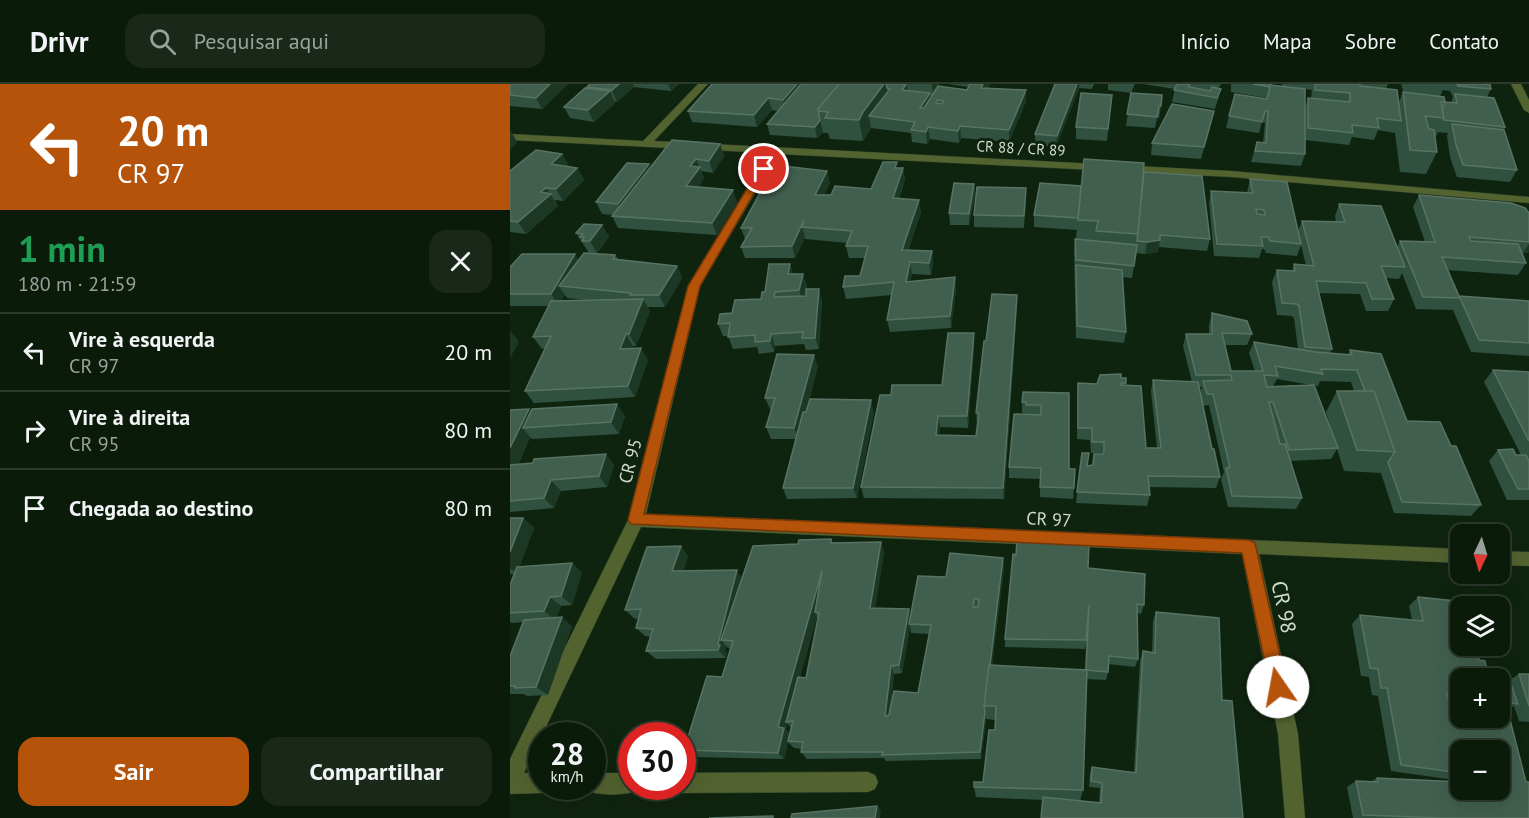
<!DOCTYPE html>
<html lang="pt">
<meta charset="utf-8">
<style>
body{margin:0;font-family:"PT Sans",sans-serif;background:#192818;color:#f1f3f6;height:100vh;display:flex;flex-direction:column;font-size:22px;white-space:nowrap}
*{box-sizing:border-box;margin:0}
p{font-size:20px;color:#9aa19c}
.icon{flex:none;width:33px;height:33px;fill:none;stroke:currentColor;stroke-width:2;stroke-linecap:round;stroke-linejoin:round}
.map{position:relative;flex:1;overflow:hidden}
.side{display:flex;flex-direction:column;background:#0b1b0a;width:510px}
.side>*{flex:none}
.guide{background:#b45309;color:#fff;overflow:hidden}
.needle{width:39px;rotate:184deg}
.fabs{position:absolute;left:940px;top:440px;display:grid;gap:12px}
.fabs a{display:grid;place-items:center;width:60px;height:60px;border-radius:12px;background:#0b1b0a;box-shadow:0 6px 24px #0002,0 0 0 2px #2b392b;font-size:30px}
.speed{position:absolute;left:18px;top:638px;display:flex;gap:12px;font-size:30px;font-weight:700;text-align:center}
.speed>*{display:grid;place-content:center;width:78px;height:78px;border-radius:50%;background:#0b1b0a;box-shadow:0 6px 24px #0002,0 0 0 2px #2b392b;line-height:1}
.speed small{font-size:15px;font-weight:400}
.speed .limit{border:9px solid #d22;background:#fff;color:#111}
.pin{position:absolute;display:grid;place-items:center;width:51px;height:51px;color:#fff;margin:-26px;border:3px solid #fff;border-radius:50%;box-shadow:0 2px 6px #0007}
.me{position:absolute;width:66px;margin:-33px;rotate:348deg;stroke-linejoin:round;filter:drop-shadow(0 0 4px #0008)}
.turn{display:flex;align-items:center;gap:21px;height:126px;padding:0 18px;font-size:27px}
.turn .icon{width:78px;height:78px;stroke-width:2.5}
.turn b{display:block;font-size:42px;line-height:51px}
.round{display:grid;place-items:center;flex:none;width:63px;height:63px;border-radius:18px;background:#192818}
.summary{display:flex;align-items:center;justify-content:space-between;height:102px;padding:0 18px}
h1{font-size:36px;font-weight:600;line-height:45px;color:#1e9e55}
.button{display:flex;gap:12px;margin-top:auto;padding:12px 18px}
.button a{flex:1;height:69px;border-radius:18px;background:#b45309;color:#fff;font-size:24px;font-weight:600;line-height:69px;text-align:center}
.button a+a{background:#192818;color:#f1f3f6}
ul{padding:0;list-style:none}
li{display:flex;align-items:center;gap:18px;height:78px;padding:0 18px;border-top:2px solid #2b392b}
li div{flex:1}
li b{display:block;font-size:22px}
li em{font-style:normal}
header{display:flex;align-items:center;gap:36px;box-sizing:border-box;height:84px;padding:0 30px;background:#0b1b0a;border-bottom:2px solid #2b392b}
header strong{font-size:28px}
nav{display:flex;gap:33px;margin-inline-start:auto;font-size:21px}
.search{width:420px;height:54px;background:#192818;display:flex;align-items:center;gap:15px;box-sizing:border-box;padding:0 21px;border-radius:18px;color:#9aa19c;font-size:22px}
main{display:flex;flex:1;min-height:0}
.map>svg:first-child{display:block}
</style>
<header>
<strong>Drivr</strong>
<div class="search"><svg class="icon" aria-label="search" viewBox="0 0 24 24"><circle cx="10" cy="10" r="6"/><path d="M15 15l6 6"/></svg>Pesquisar aqui</div>
<nav><a>Início</a><a>Mapa</a><a>Sobre</a><a>Contato</a></nav>
</header>
<main>
<section class="side">
<div class="guide">
<div class="turn"><svg class="icon" aria-label="left" viewBox="0 0 24 24"><path d="M17 20v-9H6M10 6l-5 5 5 5"/></svg><div><b>20 m</b>CR 97</div></div>
</div>
<div class="summary"><div><h1>1 min</h1><p>180 m · 21:59</p></div><a class="round"><svg class="icon" aria-label="close" viewBox="0 0 24 24"><path d="M6 6l12 12M18 6L6 18"/></svg></a></div>
<ul>
<li><svg class="icon" aria-label="left" viewBox="0 0 24 24"><path d="M17 20v-9H6M10 6l-5 5 5 5"/></svg><div><b>Vire à esquerda</b><p>CR 97</p></div><em>20 m</em></li>
<li><svg class="icon" aria-label="right" viewBox="0 0 24 24"><path d="M7 20v-9h11M14 6l5 5-5 5"/></svg><div><b>Vire à direita</b><p>CR 95</p></div><em>80 m</em></li>
<li><svg class="icon" aria-label="arrive" viewBox="0 0 24 24"><path d="M6 21V4h12l-3 4 3 4H6"/></svg><div><b>Chegada ao destino</b></div><em>80 m</em></li>
</ul>
<div class="button"><a>Sair</a><a>Compartilhar</a></div>
</section>
<div class="map">
<svg width="1019" height="734" viewBox="0 0 1019 734">
<rect width="100%" height="100%" fill="#0f240e"/>
<g fill="none" stroke-linecap="round" stroke-linejoin="round">
<g stroke="#2a3e29" stroke-width="1">
<path id="minor" d="M188,0H198L144,57L721,87L1019,113V119L721,93L268,70L190,202L136,430L951,465V479L749,470L788,650L795,734H775L768,650L732,470L131,443L14,689H32V702H41L39,706L32,709L0,710V675L118,436L178,202L258,69L0,56V50L133,57Z
M1001,0H1011L1019,16V29L1014,26Z
M990,467L1019,468V482L990,481Z
M358,688L365,691L368,698L365,705L358,708L172,709L165,706L163,702H172V689Z
M82,689H122V702H131L129,706C115,712 89,712 75,706L73,702H82Z"/>
</g>
<use href="#minor" fill="#53632f" fill-rule="evenodd"/>
</g>
<path fill="#305040" fill-rule="evenodd" d="M0,0H58L32,25L0,22Z
M80,0H169L161,7L124,3L107,18L104,17L105,19L84,38L60,34L54,23L77,4V3Z
M202,0H429V2L457,6L458,3L438,0H480L478,4L516,6V17L499,58L451,54L449,59L420,55L417,60L402,58L401,49L361,44L353,57L320,55L318,49H313V48L307,54L260,51L257,40L268,27L262,26L247,43L182,38L178,27Z
M545,0H584L582,5L569,4L546,63L525,62V50Z
M598,0H625L621,9L598,6Z
M633,0H711L709,4L711,5L705,25L662,18L665,5Z
M721,0H761L760,1L789,4L772,2V0H878L876,5L889,18L893,8L894,9L891,0H980L981,5L977,13L995,43L994,46L1007,86L1000,98L947,93L940,73L937,52L938,49L928,48L925,54L927,68L916,90L890,88L885,49L868,46L864,56L842,53L839,61L795,56V70L791,82L741,78L747,58L753,59L755,39L752,38L749,49L716,44L719,32L757,14L721,8ZM795,5L802,6L801,14H798L795,24ZM933,6L940,7L943,13L941,18H935L930,12Z
M621,9L651,22L649,34H647L645,44L616,42Z
M602,11L597,57L566,55V43Z
M701,38L691,75L641,71L642,59Z
M210,60L214,72L203,89L191,87L194,94L188,103L227,118L207,151L108,144L102,132L103,131L92,130L86,118L141,83Z
M59,81L57,83L67,84L74,96L53,117L45,116L48,122L16,150L0,148V87Z
M388,84H393L395,96L389,114L411,128L398,167H422L423,179L421,191L402,190L400,197L446,205L441,244L380,248L377,236L382,211L336,215L333,203L350,192L355,174H339L336,162L338,159L295,155V153L285,174H235L231,163L235,155L231,144L320,99L314,111L361,105Z
M634,88L700,155L697,167L649,163L648,168L635,170L626,169L622,194L612,193L616,248L614,259L566,254L564,167L567,146L524,143V131L571,102Z
M740,95L788,147L792,137L826,138L825,132L829,120L887,163L890,157L915,158L903,123L909,111L1019,129V168L1012,170L1016,179L1008,191L937,186L949,212L1019,217V272L961,268L943,226L906,225L892,189L889,195L876,194L884,215L878,227H856L850,210L809,209L822,265L820,269L838,270L840,266L897,337L941,362L971,421L961,432L884,429L871,389L834,387L827,365L821,375L780,377L792,414L786,425L718,423L711,395L714,388L699,321L693,322L690,309L692,303H689L702,365L710,393L706,404L639,403L640,411L637,422L566,419L572,369L578,382L582,381L584,370H592V369H581L580,356L567,355V310L568,299L587,300L616,299L615,301L636,364H647L641,307L643,296L682,298L673,262L676,250H699V241L702,229L742,250L737,261H715L721,287H745L739,269L744,258L788,265L784,234L782,232L767,231L762,198L767,186L782,187L784,180L796,181L791,161L787,172L756,169L754,165H752L749,174L704,172L699,119L701,107L737,109ZM767,295L801,301L763,302ZM810,297L841,298L844,307H827L816,328L825,357L804,301L808,302Z
M464,100L465,112L459,141H440L439,129Z
M516,104L514,144L464,143V131Z
M92,141L99,153L87,169H79L66,149Z
M105,171L108,175L167,182L172,194L155,223H137L140,227L126,262H123L122,264L138,276L125,313L24,319L15,307L35,264L32,265L23,253L39,222H0V183L69,176ZM55,211L57,214L78,216L51,217Z
M280,180L283,190L297,202L294,212L312,217L309,265L296,266L294,260L265,262L264,268L249,270L247,263L223,265L218,252H213L208,240L222,229L251,215Z
M507,223L494,415L354,414L351,403L381,311L432,301L464,249V261L458,344L430,343L429,351L466,352L467,340L466,329L476,257Z
M308,282L296,328H364L347,414L277,415L273,404L286,355H261L256,343L262,325H260L255,314Z
M983,286L1019,288V416H997L979,377L988,366L1006,371H1011L974,298Z
M559,309V385L564,404L563,415L530,413V395L499,394V383L516,330L512,329V318Z
M19,325L21,327L115,332L109,350L22,355L20,353L8,381H104L97,403L51,407L44,424L0,428V326Z
M0,434H13L24,444L9,483L62,479L72,489L62,521L51,522L46,534L62,542L38,611L17,612L14,610H1L0,609V602L13,538L2,539L0,538V501L4,490H0Z
M321,455L323,459L371,458L374,468L365,524L400,531L436,493L493,474L494,484L482,581L575,586L576,559L575,565L495,563V555L578,484L634,521L631,530L627,529L628,575L625,583L598,580V588L596,596L577,595L573,706L570,717L589,718L590,704L579,703L580,689L582,683L624,688L630,576L633,567L642,569L643,537L646,528L712,616L733,734L533,716L466,713L464,703L473,698L485,646L486,636L476,635L471,675L376,677L374,674L297,675L291,668L292,665L284,664L278,658L274,675L183,673L174,666L212,593L220,565L218,564L216,562L215,567L217,569L216,574L146,575L136,567L141,553L135,552L126,544L129,534L125,535L115,526L178,472L173,487L232,494L288,460ZM307,532L308,535L296,594L290,593ZM400,543L401,549L419,550L408,609L380,629L384,590L392,589ZM277,639L281,644L280,650L276,646Z
M908,513L951,522L969,576L978,592L975,594H951V633H990V597L997,599L996,598L1009,590H1019V638L1009,637L1004,622L997,626L1019,734H843L837,703L846,697L860,698L867,694L990,705V666H951V697L881,687L868,612L862,611L859,593L851,592L842,540L850,531L902,536L899,522Z"/>
<path fill="#1c3825" d="M40,0H58L32,25L26,14Z
M109,0H123L124,3L107,18L102,6Z
M158,0H169L161,7Z
M287,0H300L276,28L273,16Z
M374,0H376L379,19L359,32L361,44L353,57L349,36L353,28Z
M394,0H397L398,7L392,6Z
M422,0H429V2L423,12Z
M473,0H480L472,15L471,4Z
M567,0H569V4L546,63L547,52Z
M516,6V17L499,58V46Z
M100,7L105,19L84,38L78,26Z
M420,9L422,21L412,36L410,24Z
M258,14L262,26L247,43L244,31Z
M310,36L313,48L307,54L305,43Z
M450,42L451,54L449,59L448,47Z
M418,43L420,55L417,60L416,48Z
M0,47H1L7,58L0,66Z
M210,60L214,72L203,89L199,77Z
M52,70L59,81L47,92L41,80Z
M186,75L194,94L181,114L176,102L180,82Z
M139,80L145,92L114,132L108,120Z
M67,84L74,96L53,117L46,105Z
M393,84L395,96L384,126L383,114Z
M317,87L320,99L308,122L305,111Z
M464,100L465,112L459,141V130Z
M36,104L48,122L16,150L8,138L31,108Z
M516,104V116L514,144V132Z
M223,106L227,118L207,151L202,139Z
M409,116L411,128L394,178L392,166Z
M294,136L292,143L295,153L285,174L282,162Z
M92,141L99,153L87,169L80,157Z
M650,156L648,168L635,170L637,158Z
M1019,160V168L1012,170Z
M422,167L423,179L421,191L419,179Z
M65,170L72,182L49,202L55,211L49,222L41,210Z
M400,178L402,190L398,209L396,198Z
M280,180L284,192L278,190Z
M167,182L172,194L155,223L149,211Z
M293,190L297,202L293,218L289,206Z
M445,193L446,205L441,244L440,232Z
M309,205L312,217L309,265L305,254Z
M507,211V223L494,415L493,404Z
M133,215L140,227L126,262L119,250Z
M0,246L9,258L0,274Z
M464,249V261L458,344L457,332Z
M116,250L123,262L117,277L110,265Z
M261,250L265,262L264,268L260,257Z
M131,264L138,276L125,313L118,302Z
M304,271L308,282L289,355L284,344Z
M361,316L364,328L347,414L343,404Z
M107,320L115,332L109,350L101,338Z
M19,325L28,336L13,344L20,353L5,387L0,382V364Z
M428,332L430,343L428,363L426,351Z
M96,370L104,381L97,403L89,392Z
M41,396L51,407L44,424L34,414Z
M13,434L24,444L7,490L0,484V468Z
M371,458L374,468L364,533L360,524Z
M171,462L178,472L170,497L162,487Z
M493,474L494,484L477,622H475Z
M62,479L72,489L62,521L51,512Z
M227,486L233,496L211,556L216,562L215,567L217,569L216,574L208,566V560Z
M312,487L305,528L307,532L278,637L276,638L277,639L276,646L280,651L274,675L268,669V643Z
M40,513L51,522L45,536L34,527Z
M399,525L401,534L399,540L400,543L392,589L389,581Z
M52,533L62,542L38,611L26,603Z
M381,582L384,590L378,639L375,632Z
M475,628L476,635L471,675L470,668Z
M367,722L371,727L370,734H365Z"/>
<path fill="#415f4f" stroke="#587363" stroke-width="1.5" fill-rule="evenodd" d="M0,0H40L26,14L0,11Z
M80,0H109L102,6L77,3Z
M202,0H287L273,16L258,14L244,31L178,27Z
M291,0H329L308,25L310,36L305,43L257,40Z
M329,0H374L353,28L349,36L315,34L318,28L308,27V25Z
M376,0H394V1H396L392,6L420,9L410,24H414L428,2L457,6L460,0H473L471,4L516,6L499,46L450,42L448,47L418,43L416,48L401,46L405,38L359,32L380,5L377,4ZM427,16L434,17L432,20L426,19Z
M545,0H567L547,52L525,50Z
M667,0H680L679,3L701,7L702,3L711,5L707,14L664,6Z
M743,0H761L760,1L795,5V70L745,67L747,58L756,59L758,27H755L752,38L719,32L725,10L757,15L760,3Z
M805,0H850V2L887,6L891,37L867,34L869,44L842,41L843,49L798,44V14L840,18V9L805,6Z
M947,0H980L981,5L948,2Z
M75,4L100,7L78,26L54,23Z
M893,8L934,13L935,18H931L934,34L915,32L919,45L924,46L927,68L900,66Z
M571,9L602,11L598,45L566,43Z
M621,9L652,11L651,22H649L647,33L617,30Z
M945,10L984,14L995,43L933,36L934,34L932,25L935,18L947,19Z
M662,20L704,27L694,63L642,59Z
M942,40L994,46L1007,86L953,81L946,61Z
M162,56L210,60L199,77L186,75L180,82L190,83L176,102L223,106L202,139L102,132Z
M26,66L52,70L41,80L67,84L46,105L36,104L31,108L41,110L8,138L0,137V87Z
M574,75L634,79L628,150L586,147L588,137L568,136Z
M373,78H387L385,84H393L383,114L409,116L392,166L422,167L419,179L400,178L396,198L445,193L440,232L377,236L384,198L333,203L335,192H350L358,162H336L342,147L292,143L294,136L282,162L231,163L242,144H231L265,81L317,87L305,111H321L325,102L361,105Z
M117,79L139,80L108,120L86,118Z
M634,88L692,92L700,155L650,151V156L637,158L627,157Z
M740,95L777,98L791,160L760,157L758,153H751L753,162L707,160L701,107L743,109ZM746,125L754,126L755,131L747,130Z
M444,99L464,100L459,130L439,129Z
M530,99L571,102L568,134L524,131Z
M467,103L516,104L514,132L464,131Z
M909,111L1001,119L1015,124L1019,129V158L959,153L961,157L1008,160L1016,179L932,173L949,212L1019,217V259L969,256L950,214L913,213L890,157L925,158Z
M829,120L871,122L895,183L871,182L884,215H862L856,199L806,197L822,265L795,263L789,222L787,220L772,219L767,186L785,187L784,180L804,182L792,137L835,138Z
M74,140L92,141L80,157H72L74,153H70L73,150L66,149Z
M565,155L627,161L624,182L566,176Z
M74,169L105,171L103,175L167,182L149,211H120L121,209L49,202Z
M12,170H65L41,210H0V183Z
M259,180H280L278,190H293L289,206L265,208L264,213L296,212V205H309L305,254H292L293,248L261,250L260,257L245,258V251L218,253L220,239L208,240L210,230L222,229L225,216L251,215L252,208H255Z
M566,181L612,186L616,248L567,242Z
M482,210L507,211L493,404L351,403L370,311H381L382,301H432L438,249H464L457,332H428L426,351L466,352L469,329H466L474,257H476Z
M133,215L119,250H116L110,265L131,264L118,302L15,307L41,252L23,253L41,217Z
M702,229L737,237L742,250L712,249L721,287H753L744,258L806,268L842,271L840,266L871,270L897,337L930,338L941,362H946L971,421L892,418L878,378L885,368L864,307H855L847,286L811,285L813,290L765,282L768,292L754,291L757,303L804,301L828,364L779,366L763,318H759L770,360H775L792,414L722,412L716,384H720L703,310H697L693,297L722,296L721,291H686L676,250H702Z
M267,270L304,271L284,344L256,343L265,314H255Z
M983,286L1019,288V357Z
M611,290V294H616V299H611V301L631,302L636,364H651L643,296L688,298L702,365H704L710,393L638,392L640,411L567,408L572,369H579L577,382L583,381L584,370H593L594,368V358H582V344H568V299L587,300L590,291Z
M827,307H864L885,368L847,366Z
M513,308L559,309V385H565L564,404L530,403L531,384L499,383L504,330L531,331V321H516V318H512Z
M300,315L361,316L343,404H273L293,328H296Z
M107,320L101,338L13,344L22,325Z
M19,325L0,364V326Z
M1003,365L1006,371H1016L1019,377V405H1008L988,366Z
M96,370L89,392L41,396L34,414L0,417V381L23,379L24,375Z
M0,434H13L0,468Z
M321,455V459L371,458L360,524L399,525L389,581L381,582L375,632L379,631L384,607L408,609L421,541L399,540L408,492L436,493L440,469L493,474L480,581H479L474,622L475,628L470,668L372,671L373,668H291L293,658L278,657L283,637L276,638L288,593L296,594L309,529L305,528L312,487L268,643L274,644L268,669L174,666L197,592L212,593L223,557L211,556L243,462L288,460L289,456ZM464,515H469L468,523H463Z
M507,455L579,460L578,484L635,490L634,521L627,520L628,575L599,572L598,588L576,586L579,521L576,556L495,555L503,470L506,471Z
M171,462L162,487L227,486L208,560L210,561L208,566L136,567L143,545L126,544L131,525L115,526L137,463Z
M62,479L51,512L40,513L34,527L0,529V501L7,483Z
M908,513L956,518L957,522H951V561H964L969,576L975,577L978,592L973,591L974,593L977,594H951V612L937,610L939,616L951,618V633H990V623L997,624L1016,698H1019V734H932L853,731L846,697L868,698L867,694L951,698V705H990V701H993L990,695V666H951V689L891,681L877,604H871L868,585L860,584L850,531L913,537Z
M646,528L709,534L712,616L722,617L733,734H531L533,713L591,719L592,699L581,697L582,683L626,689L633,567L645,569Z
M52,533L26,603L5,604V602H0V572L14,536Z
M479,581L577,586L573,706L464,703V698H473L479,646H485L486,622H474Z
M1009,590H1019V622Z
M990,597L1001,600L1008,620L990,617Z
M367,722L365,734H281L282,730Z
M263,732V734H199Z"/>
<path fill="#b45309" stroke="#753606" stroke-width="1.5" d="M254,82L258,85L190,202L134,430L739,456L744,458L746,463L777,603L774,609L768,612L762,609L760,603L732,469L121,440L118,436L178,202L249,85Z"/>
<g text-anchor="middle" dominant-baseline="central" stroke-width="6" stroke-linejoin="round" paint-order="stroke">
<g font-size="15" fill="#d0ddce" stroke="#0f240e">
<text transform="translate(511 64) rotate(3)">CR 88 / CR 89</text>
</g>
<g font-size="18" fill="#d0ddce" stroke="#0f240e">
<text transform="translate(120 377) rotate(-76)">CR 95</text>
<text transform="translate(539 435) rotate(3)">CR 97</text>
</g>
<g font-size="21" fill="#d0ddce" stroke="#0f240e">
<text transform="translate(774 523) rotate(78)">CR 98</text>
</g>
</g>
</svg>
<div class="fabs">
<a><svg class="needle" viewBox="-14 -14 28 28"><path d="M0-13l5 13h-10z" fill="#e53935"/><path d="M0 13l5-13h-10z" fill="#9aa19c"/></svg></a>
<a><svg class="icon" aria-label="layers" viewBox="0 0 24 24"><path d="M12 4l9 5-9 5-9-5zM3 14l9 5 9-5"/></svg></a>
<a>+</a>
<a>−</a>
</div>
<div class="speed"><div>28<small>km/h</small></div><div class="limit">30</div></div>
<div class="pin" style="left:254px;top:85px;background:#d93025"><svg class="icon" aria-label="arrive" viewBox="0 0 24 24"><path d="M6 21V4h12l-3 4 3 4H6"/></svg></div>
<svg class="me" style="left:768px;top:603px" viewBox="-20 -20 40 40"><circle r="19" fill="#fff"/><path d="M0-13L10 11 0 6-10 11z" fill="#b45309"/></svg>
</div>
</main>
